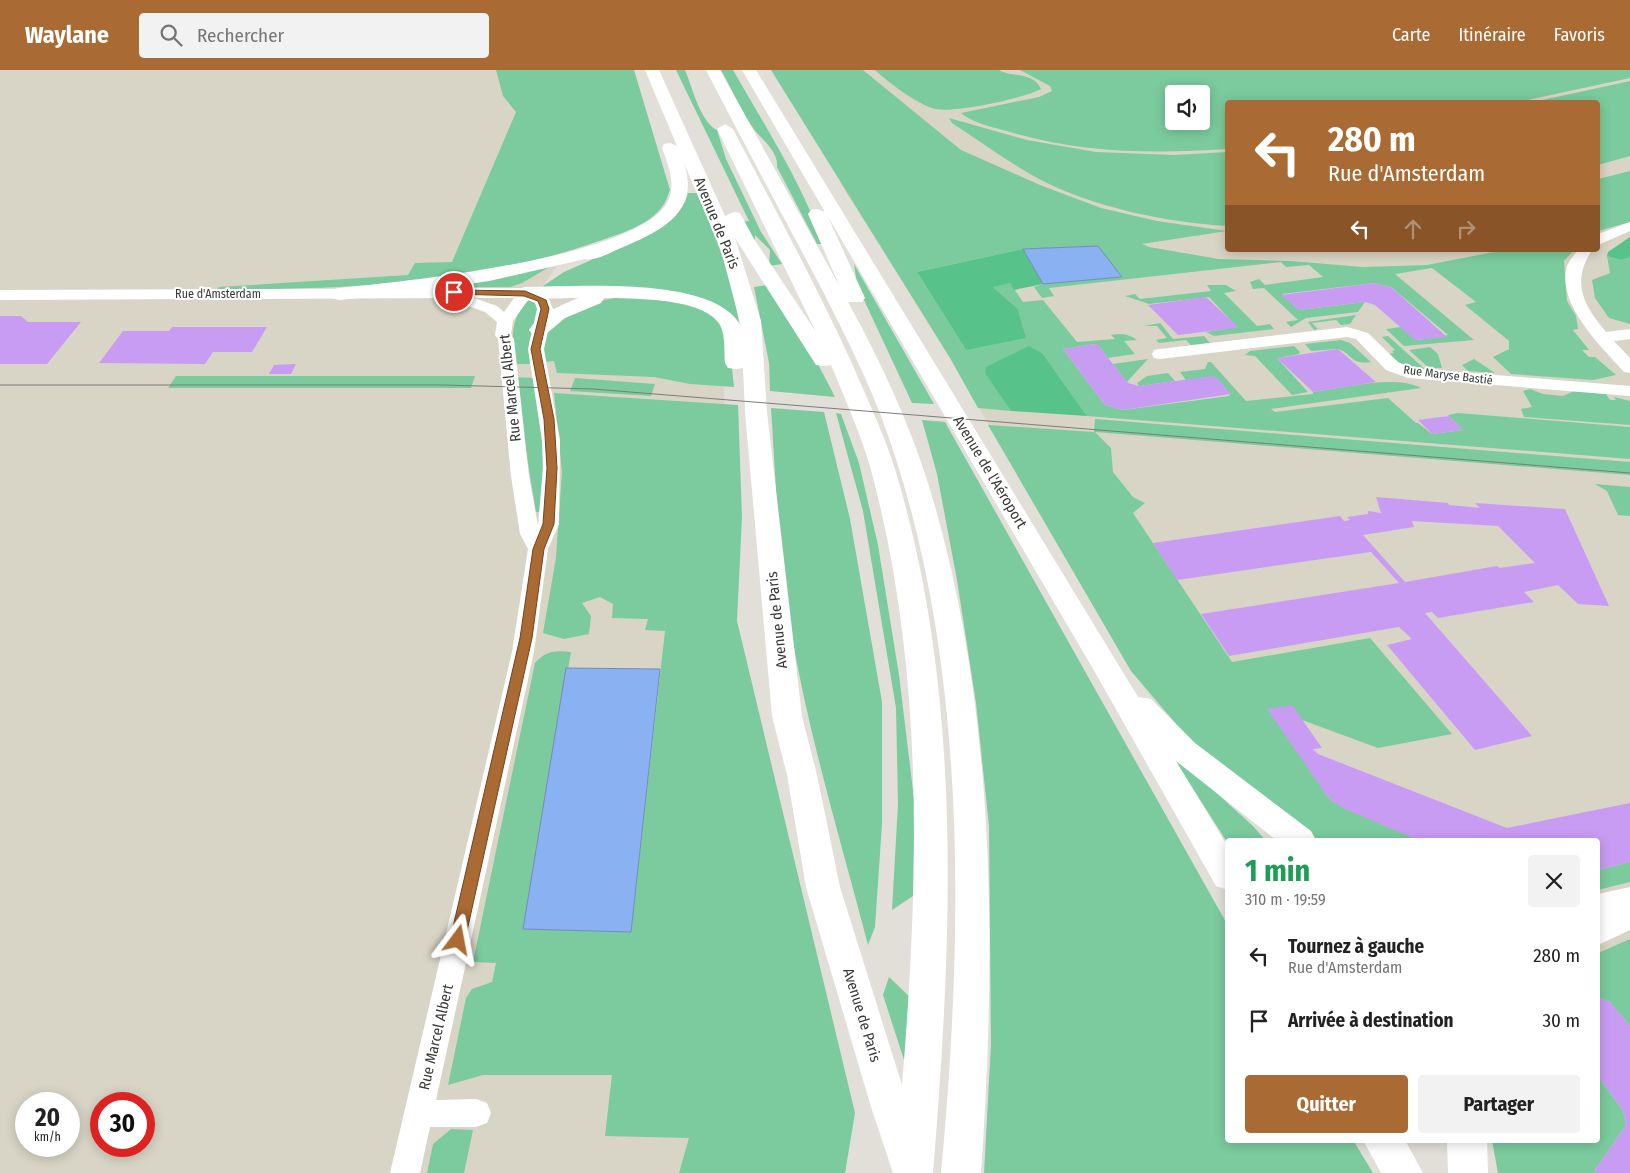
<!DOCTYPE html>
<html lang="fr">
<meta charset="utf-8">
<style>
body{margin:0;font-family:"Fira Sans Condensed",sans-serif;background:#f2f2f2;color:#222;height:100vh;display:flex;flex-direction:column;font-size:19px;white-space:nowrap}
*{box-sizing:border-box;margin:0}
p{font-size:16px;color:#767676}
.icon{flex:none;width:28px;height:28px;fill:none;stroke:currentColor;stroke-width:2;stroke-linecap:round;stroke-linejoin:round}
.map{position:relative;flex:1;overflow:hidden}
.panel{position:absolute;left:1225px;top:768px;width:375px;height:305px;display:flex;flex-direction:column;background:#fff;border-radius:5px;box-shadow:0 2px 12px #0003}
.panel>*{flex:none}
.top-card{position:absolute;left:1225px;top:30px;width:375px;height:152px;border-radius:5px;box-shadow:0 2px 12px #0003;background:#aa6a33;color:#fff;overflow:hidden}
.controls{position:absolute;left:1165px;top:15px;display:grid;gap:10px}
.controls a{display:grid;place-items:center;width:45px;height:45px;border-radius:5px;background:#fff;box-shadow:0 2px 12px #0003;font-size:25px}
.speed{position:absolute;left:15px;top:1022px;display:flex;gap:10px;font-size:25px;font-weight:700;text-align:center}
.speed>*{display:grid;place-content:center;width:65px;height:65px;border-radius:50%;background:#fff;box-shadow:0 2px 12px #0003;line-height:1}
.speed small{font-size:12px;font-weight:400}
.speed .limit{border:8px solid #d22;background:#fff;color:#111}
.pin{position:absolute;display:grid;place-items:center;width:42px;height:42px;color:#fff;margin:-21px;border:2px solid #fff;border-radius:50%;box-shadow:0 1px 5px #0007}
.me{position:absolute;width:55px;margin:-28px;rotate:13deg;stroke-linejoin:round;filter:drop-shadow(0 0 4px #0008)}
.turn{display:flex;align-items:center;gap:18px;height:105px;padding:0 20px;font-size:22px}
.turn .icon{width:65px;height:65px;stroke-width:2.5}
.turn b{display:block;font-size:35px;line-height:42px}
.lanes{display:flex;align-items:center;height:48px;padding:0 20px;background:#0003;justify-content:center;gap:25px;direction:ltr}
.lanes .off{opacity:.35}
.round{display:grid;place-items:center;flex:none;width:52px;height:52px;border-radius:5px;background:#f2f2f2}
.head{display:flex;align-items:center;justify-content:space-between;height:85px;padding:0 20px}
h1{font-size:30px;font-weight:700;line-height:38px;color:#1e9e55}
.button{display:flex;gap:10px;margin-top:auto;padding:10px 20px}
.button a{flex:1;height:58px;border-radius:5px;background:#aa6a33;color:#fff;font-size:20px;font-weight:700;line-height:58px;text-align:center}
.button a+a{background:#f2f2f2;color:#222}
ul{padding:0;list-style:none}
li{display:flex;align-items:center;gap:15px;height:65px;padding:0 20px}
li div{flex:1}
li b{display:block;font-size:19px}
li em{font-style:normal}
header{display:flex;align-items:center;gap:30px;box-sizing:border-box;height:70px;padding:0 25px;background:#aa6a33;color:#fff}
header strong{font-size:24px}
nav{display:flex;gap:28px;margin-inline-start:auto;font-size:18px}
.search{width:350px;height:45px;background:#f2f2f2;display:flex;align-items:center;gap:12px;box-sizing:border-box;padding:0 18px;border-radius:5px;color:#767676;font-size:19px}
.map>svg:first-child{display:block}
</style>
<header>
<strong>Waylane</strong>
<div class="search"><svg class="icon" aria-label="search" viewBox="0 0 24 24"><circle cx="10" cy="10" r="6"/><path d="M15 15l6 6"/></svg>Rechercher</div>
<nav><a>Carte</a><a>Itinéraire</a><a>Favoris</a></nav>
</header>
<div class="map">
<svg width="1630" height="1103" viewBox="0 0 1630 1103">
<rect width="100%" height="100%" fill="#e1dfd8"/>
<path fill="#d8d5c6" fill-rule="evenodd" d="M0,0H559L587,152L539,222L660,230L720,253L737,551L843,1000L810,1103H0ZM26,1034H69V1076H26ZM101,1034H144V1076H101Z
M802,0H1630V101L1598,109V32H1228V180H1492L1495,182L1508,180H1598V147L1630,140V1103H1498L1492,1070H1598V770H1309L1163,641L1131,601L950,288L839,111L888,105ZM1174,24H1201V51H1174Z"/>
<path fill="#7bcb9e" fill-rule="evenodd" d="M496,0H634L670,120C668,125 666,132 662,137C649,155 620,164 599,171C472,216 350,218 217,220L219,217L408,205L415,193L452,192L516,42L503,26Z
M676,0H685C692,16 700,52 717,60L726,89L761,162L782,194L769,196L770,180L755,165L754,177L739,152L749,151Z
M721,0H733C763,53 804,116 823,174H817L777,97C779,80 759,68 751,55C740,38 731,18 721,0Z
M771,0H863L961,80L1040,115L1101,138L1157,151L1227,161L1142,174L1149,177L1219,189L1290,191L1363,197L1427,195L1494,182L1492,180H1574L1564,191L1567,231L1576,246L1578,259L1573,260L1589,280H1582L1589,287H1595L1616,305L1593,310L1511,304L1493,287L1509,279V271L1465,235L1476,232L1432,198L1395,204L1474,270L1404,276L1386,259L1401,257L1418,270L1448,265L1391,217L1374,213L1282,224L1299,240L1365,232L1358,242L1306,248L1291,257L1286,252L1298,250L1264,218L1253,219L1250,212L1259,209L1265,215L1323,207L1309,195L1286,197L1281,192L1049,218L1054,226L1042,228L1034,217L1043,214L1122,207L1098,176L1023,179L917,202L966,280L1017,238L992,216L1010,213L1023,232L1043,230L1077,272L1115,269L1111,265C1121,263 1129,264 1137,270L1124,271L1135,284L1108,288L1098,275L1095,274L1063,279L1105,335L1123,340L1229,326L1230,324L1186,310L1180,302L1205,299L1208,292H1211L1246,331L1313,324V322C1343,318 1395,304 1421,318L1271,339L1275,342L1388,328L1416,353H1418L1432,364L1463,360L1448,345L1458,343L1630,357V389L1087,346L1043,284L986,303L1011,341L978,338L950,288Z
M875,0H999C1012,8 1033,1 1041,19C1025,28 955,43 936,39C919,36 888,12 875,0Z
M1020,0H1630V8L1518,32H1228L1227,79C1153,84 1079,83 1007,61C992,57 973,53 961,43L1039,27L1052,21L1050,16ZM1174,24H1201V51H1174Z
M1630,11V86L1598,95V32H1533Z
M949,48L1027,70L1096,82L1174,85L1227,82V156C1165,152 1095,138 1039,109C1009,93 980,71 952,53Z
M1630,101V152L1598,161V109Z
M688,123H697C716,165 731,206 739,252H736C726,245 716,235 704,230C663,214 590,218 544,217L543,216L564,202L616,179L673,147L685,132Z
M1607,186L1621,190L1630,187V254L1609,248L1595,228L1592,210L1610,203Z
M854,194L934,334L912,333L857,215Z
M551,196L522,213L510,217H442Z
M767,215L805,269L835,327L770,321L769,293L754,217Z
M1207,215H1226L1236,221L1224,223L1257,256L1270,254L1274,259L1214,266L1206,262L1237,257L1209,227L1149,234L1125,226L1135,224L1140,229L1211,221Z
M630,226C662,230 712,227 725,264C731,281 732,300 734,317L690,314L654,307L557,303L554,291L544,292L542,275L545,262C578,238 588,231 630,226Z
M529,230L535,231L539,237L529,273L532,294H513C512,272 510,246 529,230Z
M1356,245L1350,254L1341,255L1336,250L1312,253L1318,259L1314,260L1308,252Z
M1160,253L1173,269L1204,266L1210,273L1191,275L1186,270L1159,273L1156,270L1167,268L1157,256H1144Z
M1388,266L1427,301L1406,298L1388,284L1394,283L1392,281L1395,280L1382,267Z
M1341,270L1350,273L1371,292C1350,295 1353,284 1338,279L1311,281L1305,274Z
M1294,276L1300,282L1299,284L1277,288L1308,322L1292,325L1255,286L1245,285L1250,281Z
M1430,277L1438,284L1442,298H1429L1409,280Z
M1148,289L1127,312L1113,294Z
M1474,289L1495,303L1468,301L1462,295Z
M1168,303L1175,311L1139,316L1137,313L1147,306Z
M176,306H475L471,318H168Z
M514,307L534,308L543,380L542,439L540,442H536Z
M575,308L655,314L651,326L570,321Z
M1530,319L1543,324L1563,326L1574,321L1606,324L1610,330H1616L1614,327L1630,331V355L1524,347L1521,339L1532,337L1523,321Z
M554,323L738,335L742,447L737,551L855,1043L845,1103H679L689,1068L605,1066L612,1005H483L448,1015L466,928L472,919L492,912L496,893L473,892L535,593C545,581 556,580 571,582L524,859L631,862L665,561L645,560L648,549L612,548L613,534L600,527L582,533L591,546L589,564L564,569L543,563L556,488L562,402Z
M771,338L824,342L850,449L882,632V754L875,857L868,875C841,771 809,667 791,561C778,488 776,412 771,338Z
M836,343L841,344L859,393L878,475L899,605L915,737L913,826L892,840L898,734L896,638L863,441Z
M1095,349L1630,392V405L1095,362L1111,378L1113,402L1133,427L1145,433L1133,443L1232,592L1370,568L1452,664L1378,678L1302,650L1325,723L1332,731L1418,770H1309L1213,697L1131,601L988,355L1094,362Z
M922,350L945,352L1227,854L1228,1070H1353L1373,1103H984L991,974L989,756L976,633L957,510L937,404Z
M1595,414L1630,417V446L1618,445L1607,421Z
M1167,678L1253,756L1265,770H1228L1227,772Z
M1630,792V812L1598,820V800Z
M1630,869V956L1610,932L1598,927V883Z
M889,907L911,928L906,996L883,925Z
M1598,1006L1623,1041L1626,1055L1593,1103H1498L1492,1070H1598Z
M451,1059L473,1060L464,1103H427L433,1074Z"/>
<path fill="#57c38b" d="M1630,167V187L1621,190L1607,186L1608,182Z
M1023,179L1043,214L1014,220L1010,213L993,217L1017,238L1026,268L966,280L917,202Z
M1029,276L1043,284L1087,346L1011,341L985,303L986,297Z"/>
<path fill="#8ab1f2" stroke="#728dba" d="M1098,176L1122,207L1043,214L1023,179Z
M566,598L660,599L631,862L523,859Z"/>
<path fill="#c99cf3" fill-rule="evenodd" d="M1374,213L1391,217L1447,267L1415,270L1375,235L1365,232L1299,240L1281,225Z
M1206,227L1238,257L1236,258L1178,265L1148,235Z
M0,246H21L28,252H81L47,294H0Z
M172,257H267L252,282H213L205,294L99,293L123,261H169Z
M1095,274L1098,275L1128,313L1139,316L1212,306L1216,307L1231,324L1123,340L1105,335L1063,279Z
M1338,279L1376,312L1313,322L1277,288Z
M296,294L291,304H269L274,295Z
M1449,346L1463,360L1432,364L1418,350Z
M1376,427L1448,433L1449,435L1480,438L1475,433L1565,439L1609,536L1578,534L1558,515L1524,522L1534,532L1438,548L1432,542L1425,543L1532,666L1475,680L1387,575L1412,569L1399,557L1229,586L1201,544L1399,513L1371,482L1177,510L1153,473L1340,446L1344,451L1350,450L1347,447L1368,444V441L1381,443ZM1412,451L1498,456L1535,493L1500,498L1497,496L1405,512L1363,465L1414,457Z
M1292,635L1322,678L1313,679L1318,684L1507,758L1630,733V792L1598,800V770H1418L1345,739L1332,731L1325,723L1267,639Z
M1598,927L1610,932L1630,956V1103H1593L1626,1055L1623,1041L1598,1006Z"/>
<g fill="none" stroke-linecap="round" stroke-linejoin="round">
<path fill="#fff" fill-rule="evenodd" d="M1630,152V161L1598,175V164Z
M1578,180H1592C1571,212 1583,235 1606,262L1630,259V269L1614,271L1630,288V303L1624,302C1601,276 1556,234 1567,196C1569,191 1574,185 1578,180Z
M525,218L548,227L553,239L544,279L560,370L559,454L548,479L534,582L436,1030L476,1029L487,1033L491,1043L487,1053L476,1057H430L420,1103H390L512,582L528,479L520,464L511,406L498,269L495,265L497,252L485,242L454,231L452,228L0,230V220ZM474,228H514L504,242L497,236ZM528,230L535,233L537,239L528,279L542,370L543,398L538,456L529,406L514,269L511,265L513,251Z
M1347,257L1368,263L1398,292L1411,298L1630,316V326L1408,308L1386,300L1356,269L1347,267L1160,289L1154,288L1152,284L1154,280L1160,279Z"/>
<path fill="#fff" fill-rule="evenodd" d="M645,0H659L725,146L734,142L740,143L754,169L816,262L717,59L725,54L733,59C774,138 817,216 854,298C868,331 884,364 895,399C964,626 952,870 933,1103H893L871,1037L806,817L787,705L772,646L745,342L743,298L736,299L728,298L725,293C724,281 726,262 718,252C698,227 633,229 604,228L601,233L565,248L546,264L539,266L532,264L529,260C540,243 560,236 578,228L525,229L518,227L515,223L518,219L525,217C576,217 714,205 741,256L721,180L683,91C702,141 662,161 621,178C611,182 597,191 585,189L489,211L410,223L339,230L332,228L329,224L332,220L339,218C403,212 635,188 667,133C677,115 668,95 662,78L664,74L670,73L677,76ZM735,168L816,295L824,296L831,295C845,329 861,365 871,400C925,601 919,810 902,1015L840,817L817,705L802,646L767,342L761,251Z
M706,0H720L840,217L808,144L811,140L817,139L825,142L742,0H756L1138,627L1151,629L1195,673L1311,761L1316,770H1276L1176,691L1228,777V820L1216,816L1096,604L827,145L865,228L862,232H848C880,290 908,350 928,413C996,632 997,876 981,1103H941C964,858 969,580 881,346C863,299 840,255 817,210C780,140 742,70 706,0Z
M1630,817V860L1598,875V824Z
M1363,1070H1405L1423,1103H1381Z
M1447,1070H1487L1488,1103H1448Z"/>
<path stroke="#7d7c77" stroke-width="1" d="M0,315H443L593,319L1630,403"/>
</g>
<path fill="#aa6a33" stroke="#6e4521" d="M454,220L525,221L546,230L549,239L540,279L554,349L557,398L554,454L544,479L532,568L465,870L463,875H453L450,870L520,568L533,479L543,454L547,398L544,349L531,279L541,239L538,231L524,226L452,224L450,222Z"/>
<g text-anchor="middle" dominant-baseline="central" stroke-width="4" stroke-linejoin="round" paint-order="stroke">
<g font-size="12" fill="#393936" stroke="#fff">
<text x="218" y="224">Rue d'Amsterdam</text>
<text transform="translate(1448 305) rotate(7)">Rue Maryse Bastié</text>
</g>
<g font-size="15" fill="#393936" stroke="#fff">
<text transform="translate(717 153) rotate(68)">Avenue de Paris</text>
<text transform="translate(510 318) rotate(-96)">Rue Marcel Albert</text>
<text transform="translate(990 402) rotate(59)">Avenue de l'Aéroport</text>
<text transform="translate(777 550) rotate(-96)">Avenue de Paris</text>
<text transform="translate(862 945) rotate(73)">Avenue de Paris</text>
<text transform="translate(436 967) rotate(-77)">Rue Marcel Albert</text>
</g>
</g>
</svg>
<div class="controls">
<a><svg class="icon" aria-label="sound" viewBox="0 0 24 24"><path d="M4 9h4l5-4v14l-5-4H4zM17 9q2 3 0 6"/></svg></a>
</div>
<div class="speed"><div>20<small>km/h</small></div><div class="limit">30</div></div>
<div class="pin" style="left:454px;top:222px;background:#d93025"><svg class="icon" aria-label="arrive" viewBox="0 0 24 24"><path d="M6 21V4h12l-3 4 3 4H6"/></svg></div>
<svg class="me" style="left:458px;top:870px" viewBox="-20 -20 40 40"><path d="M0-17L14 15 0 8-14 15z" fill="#aa6a33" stroke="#fff" stroke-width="4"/></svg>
<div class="top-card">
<div class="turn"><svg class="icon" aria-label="left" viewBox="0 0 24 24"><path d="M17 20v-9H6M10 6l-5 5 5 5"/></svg><div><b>280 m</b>Rue d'Amsterdam</div></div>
<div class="lanes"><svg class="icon" aria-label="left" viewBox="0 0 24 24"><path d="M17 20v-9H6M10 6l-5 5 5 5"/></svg><svg class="icon off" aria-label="ahead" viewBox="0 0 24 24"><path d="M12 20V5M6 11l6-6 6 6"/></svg><svg class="icon off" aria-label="right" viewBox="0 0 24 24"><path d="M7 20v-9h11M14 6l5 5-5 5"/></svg></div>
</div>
<section class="panel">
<div class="head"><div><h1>1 min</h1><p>310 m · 19:59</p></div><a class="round"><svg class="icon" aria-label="close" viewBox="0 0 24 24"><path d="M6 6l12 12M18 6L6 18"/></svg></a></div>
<ul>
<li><svg class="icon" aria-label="left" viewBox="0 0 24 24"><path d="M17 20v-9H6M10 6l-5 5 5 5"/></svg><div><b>Tournez à gauche</b><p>Rue d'Amsterdam</p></div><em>280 m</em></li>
<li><svg class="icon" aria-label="arrive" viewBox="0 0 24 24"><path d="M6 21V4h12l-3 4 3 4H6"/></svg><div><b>Arrivée à destination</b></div><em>30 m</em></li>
</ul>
<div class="button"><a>Quitter</a><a>Partager</a></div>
</section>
</div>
